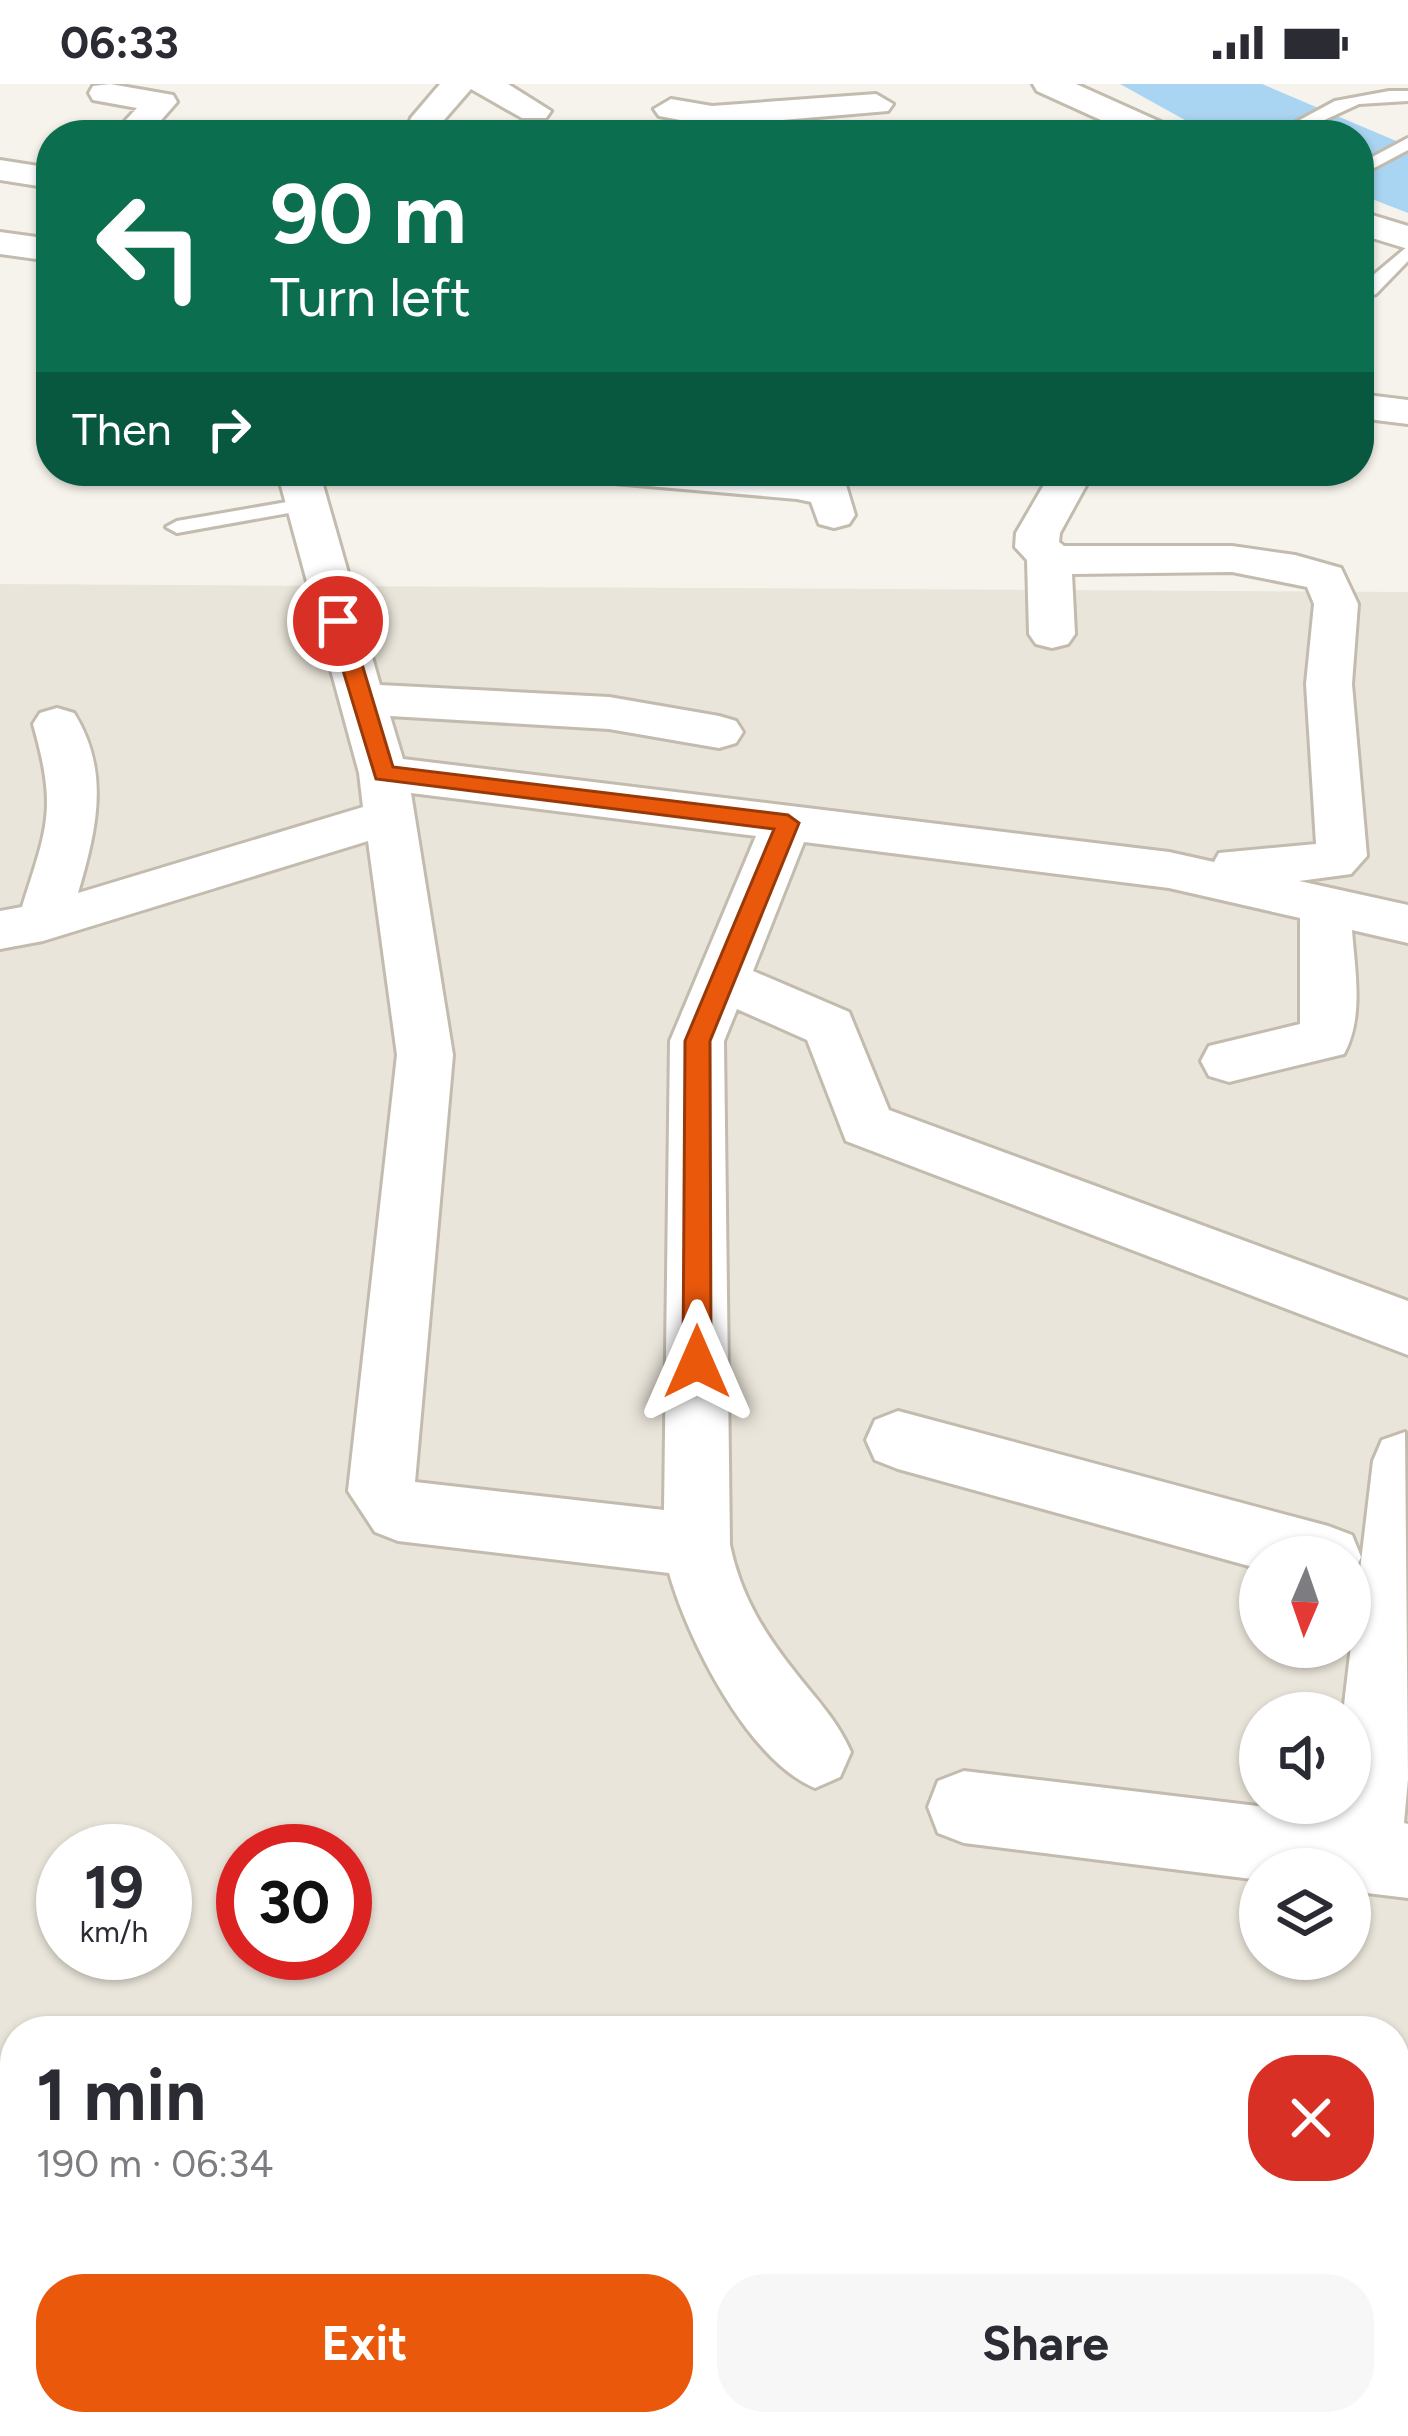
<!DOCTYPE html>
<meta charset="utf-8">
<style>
body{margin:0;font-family:Figtree,sans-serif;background:#f7f7f7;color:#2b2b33;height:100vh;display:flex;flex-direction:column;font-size:45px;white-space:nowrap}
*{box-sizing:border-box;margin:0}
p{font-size:39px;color:#7c7c81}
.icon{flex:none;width:66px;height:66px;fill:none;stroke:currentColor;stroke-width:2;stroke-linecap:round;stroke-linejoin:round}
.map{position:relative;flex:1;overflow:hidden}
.side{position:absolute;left:0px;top:1932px;width:1410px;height:420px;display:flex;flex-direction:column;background:#fff;border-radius:48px 48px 0 0;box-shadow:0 3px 9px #0004}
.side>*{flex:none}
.top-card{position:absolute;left:36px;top:36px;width:1338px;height:366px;border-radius:48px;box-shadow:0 3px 9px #0004;background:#0b6e4f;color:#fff;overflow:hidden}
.needle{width:78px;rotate:182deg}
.fabs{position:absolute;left:1239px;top:1452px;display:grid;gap:24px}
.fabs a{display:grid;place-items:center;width:132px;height:132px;border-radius:50%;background:#fff;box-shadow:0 3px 9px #0004;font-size:60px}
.speed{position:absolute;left:36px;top:1740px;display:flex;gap:24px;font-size:60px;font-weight:700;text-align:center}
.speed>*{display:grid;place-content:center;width:156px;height:156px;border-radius:50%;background:#fff;box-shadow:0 3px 9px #0004;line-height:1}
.speed small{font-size:30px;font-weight:400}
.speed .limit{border:18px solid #d22;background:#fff;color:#111}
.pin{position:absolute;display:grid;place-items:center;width:102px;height:102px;color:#fff;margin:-51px;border:6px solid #fff;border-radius:50%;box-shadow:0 3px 12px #0007}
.me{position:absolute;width:132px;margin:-66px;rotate:0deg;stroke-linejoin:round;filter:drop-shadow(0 0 9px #0008)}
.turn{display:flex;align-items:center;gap:42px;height:252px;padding:0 36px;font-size:54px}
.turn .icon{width:156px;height:156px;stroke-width:2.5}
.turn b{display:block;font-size:84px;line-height:102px}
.then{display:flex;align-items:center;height:114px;padding:0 36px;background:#0003;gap:24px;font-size:45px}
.round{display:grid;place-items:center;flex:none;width:126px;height:126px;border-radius:48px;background:#f7f7f7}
.overview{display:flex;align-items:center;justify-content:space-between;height:204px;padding:0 36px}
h1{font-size:72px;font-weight:700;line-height:90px}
.action{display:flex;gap:24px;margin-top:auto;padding:24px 36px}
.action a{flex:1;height:138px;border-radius:48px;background:#ea580c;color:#fff;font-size:48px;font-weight:700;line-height:138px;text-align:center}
.action a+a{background:#f7f7f7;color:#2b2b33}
.status{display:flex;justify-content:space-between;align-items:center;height:84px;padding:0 60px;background:#fff;direction:ltr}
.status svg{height:33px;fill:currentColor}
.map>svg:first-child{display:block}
</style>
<div class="status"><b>06:33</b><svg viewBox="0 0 49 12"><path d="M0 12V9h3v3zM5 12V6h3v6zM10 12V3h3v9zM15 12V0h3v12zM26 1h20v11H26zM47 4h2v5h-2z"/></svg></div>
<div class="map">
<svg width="1408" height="2352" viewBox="0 0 1408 2352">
<rect width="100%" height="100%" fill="#f6f3ec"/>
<path fill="#eae5da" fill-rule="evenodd" d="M0,500L1408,508V2352H0ZM1260,1473H1350V1563H1260ZM1260,1629H1350V1719H1260ZM63,1767H165V1869H63ZM243,1767H345V1869H243ZM1260,1785H1350V1875H1260ZM15,1947H1395V2337H15Z"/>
<path fill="#a9d4f2" d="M1120,0H1262L1408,62V129L1359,110V51H1212Z"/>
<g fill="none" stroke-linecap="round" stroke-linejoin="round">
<g stroke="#c2bbae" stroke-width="6">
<path id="lane" d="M1389,7H1408V17L1359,20L1292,51H1272L1335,17Z
M1408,54V66L1359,92V80Z
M1408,162V177L1376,210L1359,215V203Z
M304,415L315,421L311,425L177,449L166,443L177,437Z"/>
</g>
<g stroke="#c2bbae" stroke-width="6">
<path id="street" d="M110,0L173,11L177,18L148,51H112L137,24L93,16L89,9L93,2Z
M440,0H508L551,27L546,34H522L471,5L444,36L439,51H405L411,34Z
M1033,0H1076L1174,44L1179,51H1134L1037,7Z
M876,10L893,20L888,27L712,42L659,32L654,25L671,15L712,22Z
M0,76L51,84V104L0,96Z
M1359,127L1408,142V165L1359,150Z
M0,148L51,155V177L0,170Z
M1359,310L1408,316V340L1359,334Z
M277,387H319L380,601L609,613L719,632L736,637L743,648L736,659L719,664L609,645L390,632L403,675L1169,768L1214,778L1219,769L1316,760L1306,600L1314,520L1307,503L1232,488L1072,490L1075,550L1068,560L1052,564L1036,560L1029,550L1027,476L1015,463L1016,449L1052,387H1094L1060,449L1059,458L1064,462H1232L1295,471L1341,484L1358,520L1352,600L1367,772L1351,790L1299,797L1408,821V859L1352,846C1355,887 1364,933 1344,970L1229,998L1209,992L1201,977L1209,962L1300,940V834L1169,804L804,758L753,887L849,928L889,1026L1408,1217V1271L846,1057L807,956L737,925L724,957L730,1461C741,1513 765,1551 798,1592C818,1617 838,1638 851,1668L840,1693L815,1704C748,1676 688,1556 669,1489L398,1457L375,1448L348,1407L397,971L368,757L43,857L0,865V827L22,823C48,741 57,725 33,640L40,629L57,624L74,629C111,688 96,747 78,809L363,723L359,689ZM411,709L756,752L670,957L664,1426L415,1398L453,971Z
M593,387H767L846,401L855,431L849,440L834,444L819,440L811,418L797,415L614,399L599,396Z
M898,1327L1328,1442L1352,1451L1361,1473L1350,1496V1473H1260V1485L898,1385L875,1376L866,1356L875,1336Z
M1405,1348L1408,1695L1404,1739L1408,1740V1814L1350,1807V1785H1260V1796L964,1759L938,1749L928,1723L938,1697L964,1687L1332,1731L1333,1719H1350V1629H1343L1373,1377L1382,1356Z
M640,2337H798L791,2352H634Z
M909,2337H999L1005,2352H916Z"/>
</g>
<use href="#lane" fill="#fff" fill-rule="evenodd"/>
<use href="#street" fill="#fff" fill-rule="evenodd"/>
</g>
<path fill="#ea580c" stroke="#983908" stroke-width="3" d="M338,531L349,537L393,683L788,731L799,739L710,957L711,1278L707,1286L697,1290L687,1286L683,1278L685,957L774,745L376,695L328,537Z"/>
</svg>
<div class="fabs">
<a><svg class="needle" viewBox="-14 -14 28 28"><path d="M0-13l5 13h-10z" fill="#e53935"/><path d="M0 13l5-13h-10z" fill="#7c7c81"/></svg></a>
<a><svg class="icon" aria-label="sound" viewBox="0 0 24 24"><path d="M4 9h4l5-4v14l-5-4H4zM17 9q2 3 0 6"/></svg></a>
<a><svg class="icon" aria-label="layers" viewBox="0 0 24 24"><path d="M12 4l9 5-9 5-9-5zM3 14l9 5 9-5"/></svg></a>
</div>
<div class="speed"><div>19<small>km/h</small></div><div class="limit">30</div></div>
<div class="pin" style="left:338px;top:537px;background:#d93025"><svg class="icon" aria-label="arrive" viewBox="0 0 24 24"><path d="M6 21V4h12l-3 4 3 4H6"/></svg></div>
<svg class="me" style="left:697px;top:1278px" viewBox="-20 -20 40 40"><path d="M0-17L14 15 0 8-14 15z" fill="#ea580c" stroke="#fff" stroke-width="4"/></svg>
<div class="top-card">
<div class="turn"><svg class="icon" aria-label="left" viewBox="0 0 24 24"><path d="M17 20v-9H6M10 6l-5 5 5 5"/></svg><div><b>90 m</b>Turn left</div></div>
<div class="then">Then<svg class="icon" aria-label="right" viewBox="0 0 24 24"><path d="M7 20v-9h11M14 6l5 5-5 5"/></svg></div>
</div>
<section class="side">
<div class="overview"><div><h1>1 min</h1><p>190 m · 06:34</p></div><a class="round" style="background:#d93025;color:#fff"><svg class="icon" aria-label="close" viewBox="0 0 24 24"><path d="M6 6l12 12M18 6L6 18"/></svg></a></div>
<div class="action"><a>Exit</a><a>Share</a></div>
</section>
</div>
